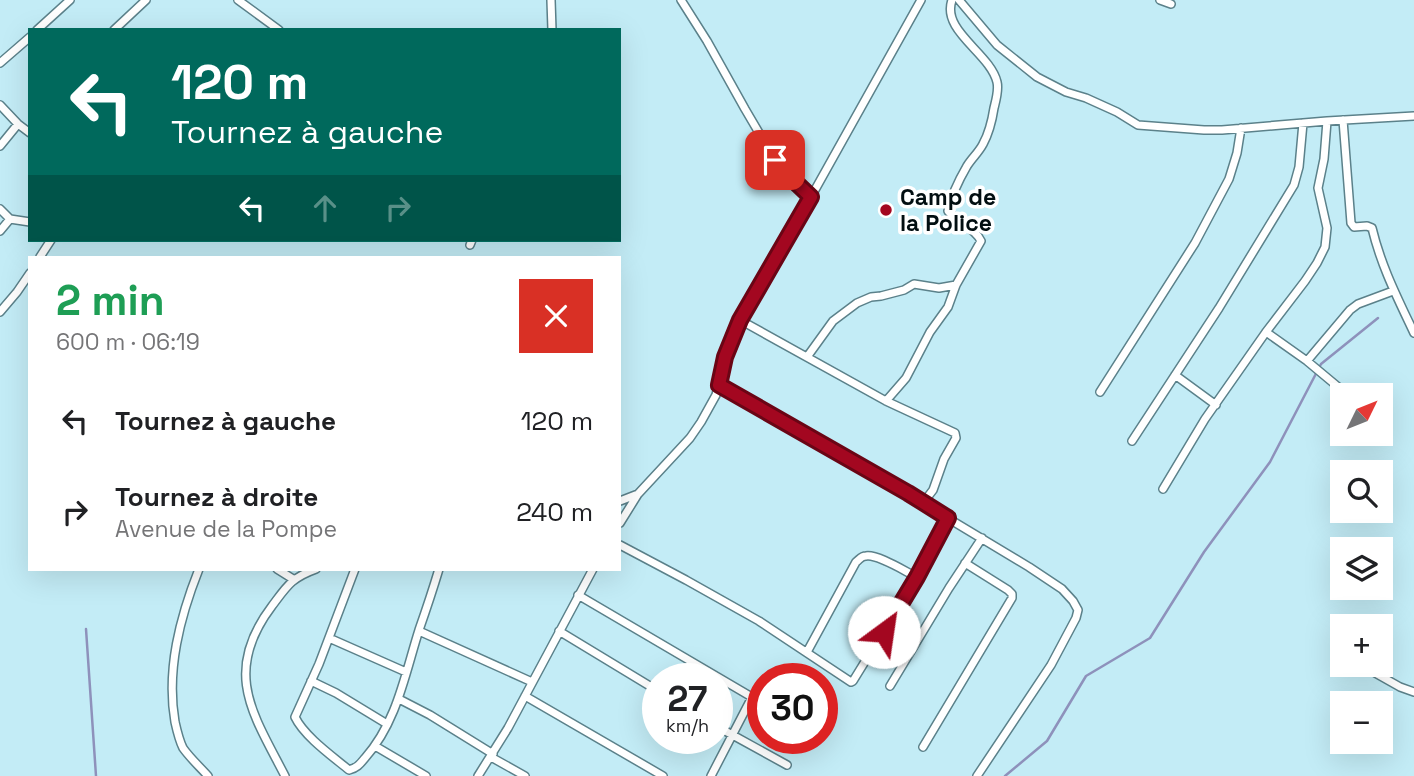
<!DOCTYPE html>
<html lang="fr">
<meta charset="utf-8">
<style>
body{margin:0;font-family:"Space Grotesk",sans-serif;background:#f2f2f2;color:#202124;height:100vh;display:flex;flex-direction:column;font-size:26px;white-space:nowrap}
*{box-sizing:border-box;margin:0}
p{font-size:23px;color:#757577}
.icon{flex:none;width:38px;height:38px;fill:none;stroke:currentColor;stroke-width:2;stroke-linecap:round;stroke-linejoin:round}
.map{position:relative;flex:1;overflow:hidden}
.panel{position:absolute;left:28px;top:256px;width:593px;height:315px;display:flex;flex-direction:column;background:#fff;border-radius:0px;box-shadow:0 7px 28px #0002}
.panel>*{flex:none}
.guide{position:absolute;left:28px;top:28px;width:593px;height:214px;border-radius:0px;box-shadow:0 7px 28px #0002;background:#00695c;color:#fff;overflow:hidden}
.needle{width:46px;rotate:47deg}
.buttons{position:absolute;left:1330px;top:383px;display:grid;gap:14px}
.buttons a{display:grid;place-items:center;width:63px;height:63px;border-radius:0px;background:#fff;box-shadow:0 7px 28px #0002;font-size:35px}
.speed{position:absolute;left:642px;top:663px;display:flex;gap:14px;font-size:35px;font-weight:700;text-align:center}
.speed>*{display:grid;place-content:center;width:91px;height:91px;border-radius:50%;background:#fff;box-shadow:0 7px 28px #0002;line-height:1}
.speed small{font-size:18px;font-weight:400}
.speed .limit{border:10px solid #d22;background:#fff;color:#111}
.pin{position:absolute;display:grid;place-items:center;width:60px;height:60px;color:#fff;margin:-30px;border-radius:14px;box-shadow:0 4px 10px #0006}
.me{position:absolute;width:77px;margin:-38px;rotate:31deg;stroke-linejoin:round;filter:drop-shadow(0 0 5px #0008)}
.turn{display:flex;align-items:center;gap:24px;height:147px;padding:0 28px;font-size:32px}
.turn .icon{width:91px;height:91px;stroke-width:2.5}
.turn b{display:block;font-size:49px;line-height:60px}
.lanes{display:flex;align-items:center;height:66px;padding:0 28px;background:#0003;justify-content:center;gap:35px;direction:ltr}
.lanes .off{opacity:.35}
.round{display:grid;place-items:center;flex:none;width:74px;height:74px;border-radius:0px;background:#f2f2f2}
.overview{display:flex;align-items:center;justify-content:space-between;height:119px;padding:0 28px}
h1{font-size:42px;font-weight:700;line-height:52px;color:#1e9e55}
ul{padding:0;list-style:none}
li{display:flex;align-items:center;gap:21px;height:91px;padding:0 28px}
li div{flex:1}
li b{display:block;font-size:26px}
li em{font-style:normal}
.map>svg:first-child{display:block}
</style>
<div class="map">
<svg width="1414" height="776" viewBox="0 0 1414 776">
<rect width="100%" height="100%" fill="#c3ecf6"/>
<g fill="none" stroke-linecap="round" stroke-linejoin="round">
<path stroke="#8e91bb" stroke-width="2.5" d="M86,629L96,776
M1005,776L1047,741L1086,676L1150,638L1204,552L1270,462L1321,364L1378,318"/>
<g stroke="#5b818a" stroke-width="10">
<path id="minor" d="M238,0L279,30
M551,0L552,30
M681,0L707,41L745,109L775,160L788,175L811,197
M959,0L997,45L1037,77L1066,92L1086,98L1117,112L1138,125L1204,130H1222L1327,121L1414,116
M1160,0L1171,4
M37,30L70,0
M114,30L146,0
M0,63L30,37
M0,105L18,124L30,133
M1343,120L1351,223L1354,227L1367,226L1372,228C1381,266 1398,299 1414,333
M0,146L18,124
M0,209L10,219L30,222
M0,231L10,219
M470,245L472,240
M40,257L51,240
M0,312L17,292L30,273
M740,320L886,401L955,433L956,438L944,459L933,490L923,503
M1266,332L1307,361L1349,396
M807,357L833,321L857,303L871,297L881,296L904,290L914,284L939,288L956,285
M1307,361L1350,310L1358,304L1393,291
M1175,375L1216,405
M718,385L891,484L1029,567L1062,589L1073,601L1078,610L1076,618L1051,665L977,776
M1100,392L1195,243L1229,179L1237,153L1241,128
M886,401L906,378L930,332L948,307L956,285L981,241C975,228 957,222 948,211C951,197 960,178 967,166C972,158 979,152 983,144C989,133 992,121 994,108C996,100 999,90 997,82C990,53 941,31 952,0
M1132,441L1219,308L1294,185L1299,167L1303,123
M1163,489L1205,419L1266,332L1305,281L1317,263L1325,247L1327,228L1318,188L1324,159L1327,121
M620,501L638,494
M620,523L638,494L690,438L701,422L716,395L725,357L740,320L811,197L921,0
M620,545L686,580L759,621L851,682L853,681L917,577L948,518
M199,569C180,617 166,670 175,722C177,731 179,740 183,748C190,758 200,767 208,776
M277,569L293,579
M355,569L319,664L295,717C304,736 332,756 349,770C357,768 360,764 365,758C397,722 405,674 419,630C426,610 433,589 439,569
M578,595L750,696L751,699L711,776
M419,631L532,682
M559,631L658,691
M329,638L406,672
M807,652L856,562C860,559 861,556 866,556C878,554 906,572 917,577
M1340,653L1342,655
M1361,665L1400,687L1414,692
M311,681L336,693L387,724
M890,686L949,588L982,538
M525,696L663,776
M399,699L430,715L493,754
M718,727L787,765
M375,746L426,776
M923,747L1012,598V594L1008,590L965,563
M491,757L525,776
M285,776C253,714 222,672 272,606C287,586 291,578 316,569
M478,776L508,728L593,569"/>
</g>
<use href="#minor" stroke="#fff" stroke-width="7"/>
</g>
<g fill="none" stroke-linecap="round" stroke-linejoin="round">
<g stroke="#6a0515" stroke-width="18">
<path id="route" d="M775,160L788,175L811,197L740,320L725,357L719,385L908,493L948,518L917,577L884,632"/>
</g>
<use href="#route" stroke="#a30720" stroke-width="12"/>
</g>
<circle fill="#a30720" stroke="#fff" stroke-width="2.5" cx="886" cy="210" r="7"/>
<g text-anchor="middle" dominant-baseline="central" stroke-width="7" stroke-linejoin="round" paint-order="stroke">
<g font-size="23" font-weight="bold" fill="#020e11" stroke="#fff" text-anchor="start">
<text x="900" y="197">Camp de<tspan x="900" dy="26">la Police</tspan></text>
</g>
</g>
</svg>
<div class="buttons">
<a><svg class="needle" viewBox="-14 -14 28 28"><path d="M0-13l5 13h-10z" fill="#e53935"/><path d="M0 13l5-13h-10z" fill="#757577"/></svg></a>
<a><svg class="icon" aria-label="search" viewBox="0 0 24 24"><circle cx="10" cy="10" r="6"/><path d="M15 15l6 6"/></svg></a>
<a><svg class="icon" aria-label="layers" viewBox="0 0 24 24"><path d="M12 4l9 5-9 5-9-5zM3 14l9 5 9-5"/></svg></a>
<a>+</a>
<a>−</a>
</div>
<div class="speed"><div>27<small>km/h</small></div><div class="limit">30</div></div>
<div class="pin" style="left:775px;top:160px;background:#d93025"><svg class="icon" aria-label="arrive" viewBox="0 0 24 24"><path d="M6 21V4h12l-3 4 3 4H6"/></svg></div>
<svg class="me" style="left:884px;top:632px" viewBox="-20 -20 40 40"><circle r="19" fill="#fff"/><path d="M0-13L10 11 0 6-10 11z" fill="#a30720"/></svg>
<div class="guide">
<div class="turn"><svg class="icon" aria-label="left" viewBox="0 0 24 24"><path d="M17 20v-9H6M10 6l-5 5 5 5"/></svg><div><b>120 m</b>Tournez à gauche</div></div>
<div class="lanes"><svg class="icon" aria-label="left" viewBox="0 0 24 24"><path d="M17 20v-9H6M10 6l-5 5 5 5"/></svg><svg class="icon off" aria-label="ahead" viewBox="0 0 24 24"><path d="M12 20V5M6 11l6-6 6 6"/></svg><svg class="icon off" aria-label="right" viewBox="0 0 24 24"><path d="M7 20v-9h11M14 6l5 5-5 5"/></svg></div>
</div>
<section class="panel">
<div class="overview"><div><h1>2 min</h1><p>600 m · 06:19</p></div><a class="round" style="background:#d93025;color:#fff"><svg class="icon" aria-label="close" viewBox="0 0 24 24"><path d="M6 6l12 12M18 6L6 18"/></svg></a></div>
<ul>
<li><svg class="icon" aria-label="left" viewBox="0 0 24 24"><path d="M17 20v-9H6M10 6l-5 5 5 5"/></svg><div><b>Tournez à gauche</b></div><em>120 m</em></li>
<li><svg class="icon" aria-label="right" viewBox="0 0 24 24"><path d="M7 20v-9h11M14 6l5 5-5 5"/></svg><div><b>Tournez à droite</b><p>Avenue de la Pompe</p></div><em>240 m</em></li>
</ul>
</section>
</div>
